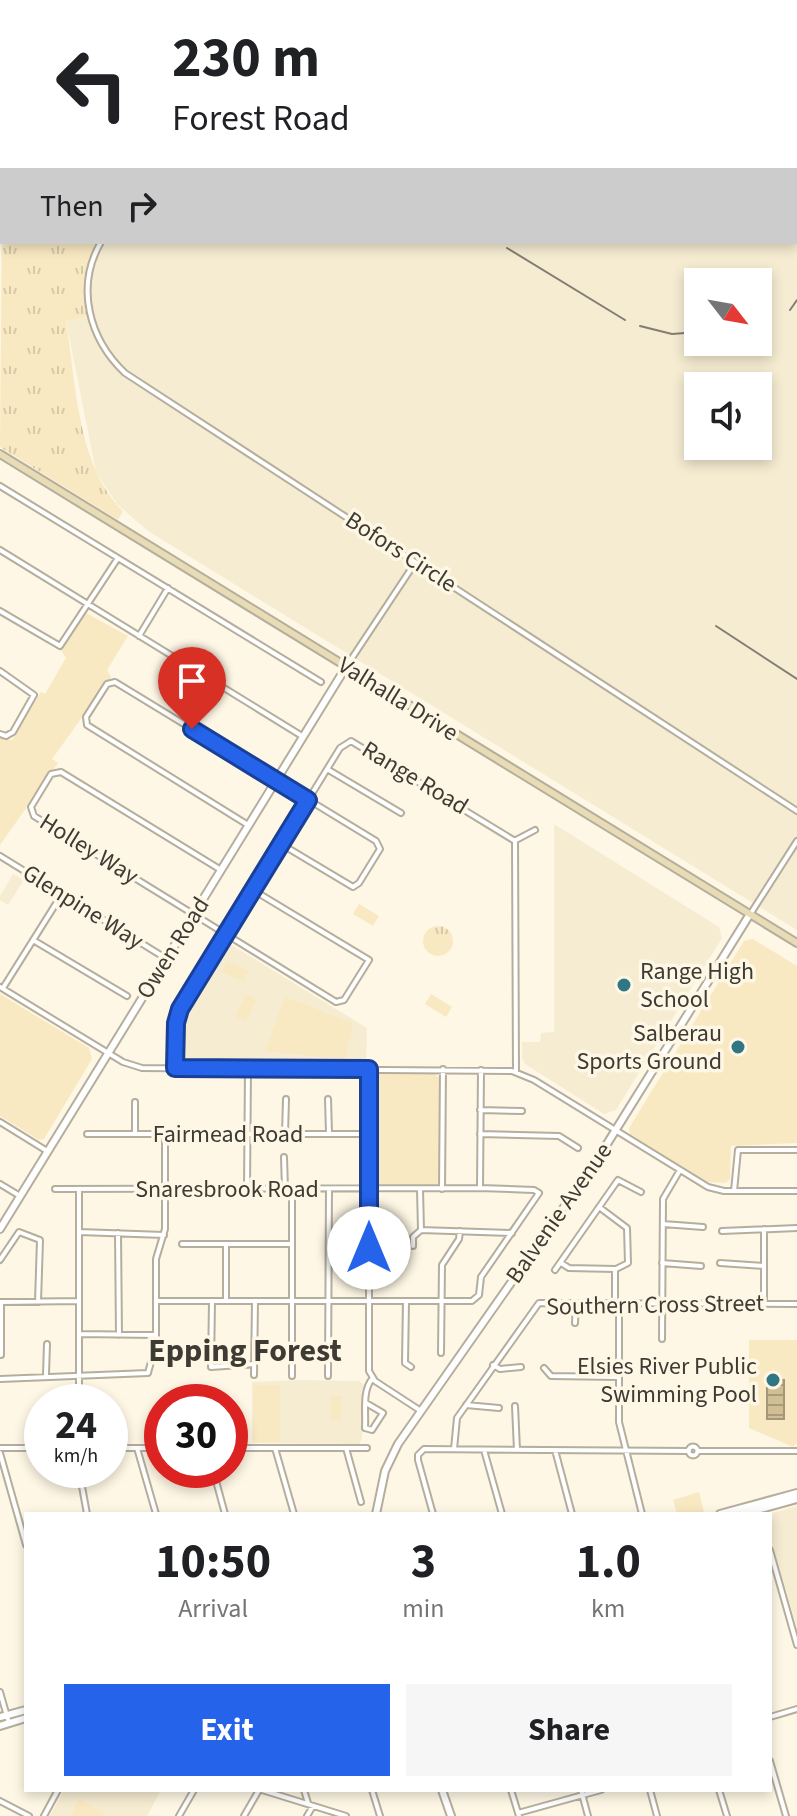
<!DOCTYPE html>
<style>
body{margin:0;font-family:"Source Sans 3",sans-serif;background:#f6f6f6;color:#202124;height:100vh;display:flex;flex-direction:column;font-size:30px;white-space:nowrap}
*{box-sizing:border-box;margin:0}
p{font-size:26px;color:#757577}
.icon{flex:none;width:44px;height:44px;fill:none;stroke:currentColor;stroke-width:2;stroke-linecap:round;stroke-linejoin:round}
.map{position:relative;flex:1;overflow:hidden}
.panel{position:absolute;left:24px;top:1512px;width:748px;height:280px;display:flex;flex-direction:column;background:#fff;border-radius:0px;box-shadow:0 4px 12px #0003}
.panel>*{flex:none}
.banner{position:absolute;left:0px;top:0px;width:798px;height:244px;box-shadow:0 4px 12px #0003;background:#fff;color:#202124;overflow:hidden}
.needle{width:52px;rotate:121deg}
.fabs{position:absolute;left:684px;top:268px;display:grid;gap:16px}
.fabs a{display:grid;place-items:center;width:88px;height:88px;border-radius:0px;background:#fff;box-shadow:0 4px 12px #0003;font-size:40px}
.speed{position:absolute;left:24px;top:1384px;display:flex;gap:16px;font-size:40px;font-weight:700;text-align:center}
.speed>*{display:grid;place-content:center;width:104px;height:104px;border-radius:50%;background:#fff;box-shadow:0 4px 12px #0003;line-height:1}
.speed small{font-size:20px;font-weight:400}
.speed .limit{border:12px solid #d22;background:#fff;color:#111}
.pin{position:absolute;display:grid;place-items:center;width:68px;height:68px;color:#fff;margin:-82px -34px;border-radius:50% 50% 50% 0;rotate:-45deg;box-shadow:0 0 8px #0007}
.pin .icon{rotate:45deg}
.me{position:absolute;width:88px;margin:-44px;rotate:0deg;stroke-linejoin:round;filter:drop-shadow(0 0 6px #0008)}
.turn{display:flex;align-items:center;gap:28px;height:168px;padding:0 40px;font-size:36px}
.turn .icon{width:104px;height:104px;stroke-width:2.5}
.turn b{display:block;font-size:56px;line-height:68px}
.then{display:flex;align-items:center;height:76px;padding:0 40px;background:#0003;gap:16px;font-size:30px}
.eta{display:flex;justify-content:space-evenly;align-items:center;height:136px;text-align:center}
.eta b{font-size:48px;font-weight:700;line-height:56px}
.primary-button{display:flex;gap:16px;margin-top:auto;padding:16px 40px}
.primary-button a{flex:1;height:92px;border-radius:0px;background:#2563eb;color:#fff;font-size:32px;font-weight:700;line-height:92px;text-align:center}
.primary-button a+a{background:#f6f6f6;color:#202124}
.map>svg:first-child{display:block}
</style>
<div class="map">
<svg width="797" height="1816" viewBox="0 0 797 1816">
<defs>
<pattern id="grass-tufts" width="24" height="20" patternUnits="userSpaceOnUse" patternTransform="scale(2)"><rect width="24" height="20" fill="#f9e9c2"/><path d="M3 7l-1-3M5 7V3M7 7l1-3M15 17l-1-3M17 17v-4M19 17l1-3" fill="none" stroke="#d6c9a7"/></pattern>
<pattern id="water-rules" width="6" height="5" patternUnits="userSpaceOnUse" patternTransform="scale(2)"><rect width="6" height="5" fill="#d0bf95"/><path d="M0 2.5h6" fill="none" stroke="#aa9c7a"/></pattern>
</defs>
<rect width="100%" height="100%" fill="#fef7e5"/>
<path fill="#f6ecd2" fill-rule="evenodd" d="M364,0H797V930L148,531L117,504L96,472L66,321L90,315L89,273L101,242H796V2ZM698,282H758V342H698ZM698,386H758V446H698Z
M554,824L719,927L722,938L616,1110L604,1114L525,1064L522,1058V1042H540L541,1033L554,1032Z
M13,874L24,880L8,905L0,900V896Z
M230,944L367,1028L366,1062L185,1061L180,1056L184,1013L225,946Z
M297,1380L359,1381L363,1384L362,1439L359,1444L252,1443V1382Z
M797,1506V1627L770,1536L769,1514Z
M64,1790H161L147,1816H50Z"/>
<path fill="url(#grass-tufts)" d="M2,212V242H97L86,273L87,316L66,321C76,382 77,466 123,511L118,520L0,447Z
M423 941a15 15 0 1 1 30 0a15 15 0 1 1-30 0Z"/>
<path fill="#f9e9c2" d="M86,613L128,636L107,670L111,677L52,759L58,763L0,845V738L12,740L41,692L45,694L66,658L61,650Z
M359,904L379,916L373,926L353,914Z
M753,939L797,966V1143L731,1146L730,1179L726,1183L708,1182L630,1134L629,1128L744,941Z
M227,961L249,971L243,982L222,972Z
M0,994L89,1048L92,1059L44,1139L39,1140L0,1116Z
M246,994L257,1000L246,1022L235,1016Z
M431,994L452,1007L446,1017L425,1004Z
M285,997L353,1023L345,1059L265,1051Z
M378,1074H434L440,1078V1180L435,1186L373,1184L372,1081Z
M749,1340H797V1443L793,1447L749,1428Z
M253,1385H280V1442H253Z
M330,1396H342L341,1420H330Z
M699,1492L704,1512L677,1514L673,1500Z
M79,1799L104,1813L102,1816H70Z"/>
<path fill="url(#water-rules)" stroke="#a49778" stroke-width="2" d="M767,1380H784V1419H767Z"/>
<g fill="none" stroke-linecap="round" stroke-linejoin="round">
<g stroke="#b5ae9d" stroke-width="8">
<path id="minor" d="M751,0L754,2
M269,2L271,0
M101,242C75,287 89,339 125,373L797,811
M0,486L321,682
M0,550L302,736
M0,611L60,646L118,558
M139,636L168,588
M346,667L415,563
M0,671L34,695L13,732L6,736L0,734
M327,769L401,813
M248,825L87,725L86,717L107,684L115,682L376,841L380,849L359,883L353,887L281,844
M516,840L535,830
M0,856L167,959
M221,870L61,772L51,774L31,807L34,816L336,1002L344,1000L369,960L253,890
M751,913L797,841
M33,940L127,996
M0,987L123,1062L142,1068L512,1071L534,1080L708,1187L724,1191H797
M3,988L62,894
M175,1068L176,1023L180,1009L340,748L351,741L515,841L516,1072
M369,1069V1371L375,1381L421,1411
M328,1099L329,1133
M135,1102V1134
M480,1110L522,1111
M0,1122L47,1151
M87,1134H369
M285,1134L286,1099
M480,1134L559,1136L578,1148
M284,1157L285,1189
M0,1184L20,1196
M480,1187L481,1070
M55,1189L480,1188L534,1190L539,1193L481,1277L479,1295L472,1301H156
M247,1189L248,1069
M420,1189L421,1230
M442,1189L443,1069
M734,1191L738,1150H797
M599,1207L627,1228L628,1263L616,1269
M663,1224L703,1227
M764,1229V1303
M722,1231L797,1228
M79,1232L164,1235
M118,1233L119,1335
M182,1244H292
M413,1246V1237L421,1230L512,1233
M0,1260L19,1232L40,1240L38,1302
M561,1263L569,1268L615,1269V1303
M662,1263L701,1266
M720,1263L764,1266
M555,1270L618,1180L641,1192
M212,1301L211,1367L254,1364
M226,1301V1244
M406,1301L405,1363L411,1367
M0,1302L79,1301
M1,1302V1355
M619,1303V1422L642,1514
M575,1323L576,1303
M79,1334L156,1335
M662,1339L663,1199L680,1170
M441,1353L442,1265L459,1239L460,1231
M171,1357H211
M493,1365L500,1369L521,1367
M544,1368L551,1376L619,1377
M46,1374L47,1344
M254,1375L255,1301
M292,1376V1189
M328,1376L329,1189
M0,1379L148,1373L156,1343V1259L165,1229V1134
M79,1402V1189
M366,1403L383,1413L372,1430L365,1428C366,1413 362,1391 372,1379
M466,1405L499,1408
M515,1406L517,1450
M688.5 1451a4.5 4.5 0 1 1 9 0a4.5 4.5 0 1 1-9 0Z
M0,1448H42
M110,1448H162
M137,1448L156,1514
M230,1448H367
M275,1448L294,1514
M346,1448L361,1502
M454,1449L457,1418L539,1303L797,1304
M484,1450L502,1514
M555,1450L572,1514
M698,1451H797
M0,1453L26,1545
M79,1470L87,1514
M213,1470L225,1514
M433,1514L418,1460V1455L424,1449L689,1451
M770,1550L797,1645
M0,1692L9,1723
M770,1717L797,1709
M770,1761L786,1816
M262,1790L346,1816
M304,1790L308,1803
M372,1790L380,1816
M511,1790L519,1816
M581,1790L588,1816
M650,1790L657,1816
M719,1790L727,1816
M0,1801L29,1816
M518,1813L601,1790
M44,1816L58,1790
M179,1816L194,1790
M244,1816L259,1790
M307,1816L313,1806"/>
</g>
<g stroke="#b5ae9d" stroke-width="10">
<path id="tertiary" d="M0,1229L346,667
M376,1514L385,1471L398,1444L597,1160L750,914
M720,1514L797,1493
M742,1514L797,1499
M0,1717L26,1710
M0,1726L26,1718
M442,1790L451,1816"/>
</g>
<g stroke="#b5ae9d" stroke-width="10">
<path id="secondary" d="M0,454L797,943"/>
</g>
<use href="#minor" stroke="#fff" stroke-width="4"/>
<use href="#tertiary" stroke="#fff" stroke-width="6"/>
<use href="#secondary" stroke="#e7dcb5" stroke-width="6"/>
<path stroke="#837e73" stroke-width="2" d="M83,2L88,0
M137,2L140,0
M170,2L171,0
M0,27H2
M0,101H2
M0,204L2,200
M507,248L625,320
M790,310L797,300
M640,326L672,334L698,332
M716,626L797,679"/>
</g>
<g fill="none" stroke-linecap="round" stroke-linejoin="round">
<g stroke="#184099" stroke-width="20">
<path id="route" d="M192,729L308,800L180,1009L176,1023L175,1068L369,1069V1248"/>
</g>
<use href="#route" stroke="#2563eb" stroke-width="14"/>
</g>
<g fill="#307783" stroke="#fef7e5" stroke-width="3">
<circle cx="624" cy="985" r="8"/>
<circle cx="738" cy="1047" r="8"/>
<circle cx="773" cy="1380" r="8"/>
</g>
<g text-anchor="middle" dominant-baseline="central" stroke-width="7" stroke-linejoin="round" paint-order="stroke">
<g font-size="24" fill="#3e3b34" stroke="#fef7e5">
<text transform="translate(401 552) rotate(33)">Bofors Circle</text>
<text transform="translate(398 699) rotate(32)">Valhalla Drive</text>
<text transform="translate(415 778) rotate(31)">Range Road</text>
<text transform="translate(89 849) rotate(32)">Holley Way</text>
<text transform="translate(83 907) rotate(32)">Glenpine Way</text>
<text transform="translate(173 948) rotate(-58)">Owen Road</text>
<text x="228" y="1134">Fairmead Road</text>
<text x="227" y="1189">Snaresbrook Road</text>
<text transform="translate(559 1213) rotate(-55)">Balvenie Avenue</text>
<text transform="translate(655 1305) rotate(-1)">Southern Cross Street</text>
</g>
<g font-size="24" fill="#3e3b34" stroke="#fef7e5" text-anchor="end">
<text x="640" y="971" text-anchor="start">Range High<tspan x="640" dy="28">School</tspan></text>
<text x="722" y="1033">Salberau<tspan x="722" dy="28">Sports Ground</tspan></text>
<text x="757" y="1366">Elsies River Public<tspan x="757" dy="28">Swimming Pool</tspan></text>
</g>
<g font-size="32" font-weight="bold" fill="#3e3b34" stroke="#fef7e5">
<text x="245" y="1351">Epping Forest</text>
</g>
</g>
</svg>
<div class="fabs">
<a><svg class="needle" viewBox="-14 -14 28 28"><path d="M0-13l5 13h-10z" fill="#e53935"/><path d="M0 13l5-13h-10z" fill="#757577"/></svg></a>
<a><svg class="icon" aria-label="sound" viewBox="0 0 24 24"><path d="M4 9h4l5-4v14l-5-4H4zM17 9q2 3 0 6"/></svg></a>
</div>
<div class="speed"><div>24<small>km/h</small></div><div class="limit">30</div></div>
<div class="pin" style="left:192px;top:729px;background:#d93025"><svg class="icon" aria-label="arrive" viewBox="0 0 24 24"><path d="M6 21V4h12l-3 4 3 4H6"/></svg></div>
<svg class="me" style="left:369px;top:1248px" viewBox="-20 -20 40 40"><circle r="19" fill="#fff"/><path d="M0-13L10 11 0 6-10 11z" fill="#2563eb"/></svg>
<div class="banner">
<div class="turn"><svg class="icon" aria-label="left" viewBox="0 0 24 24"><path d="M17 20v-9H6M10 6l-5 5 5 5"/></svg><div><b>230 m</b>Forest Road</div></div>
<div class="then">Then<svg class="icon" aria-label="right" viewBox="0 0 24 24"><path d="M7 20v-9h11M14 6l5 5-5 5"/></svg></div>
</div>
<section class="panel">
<div class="eta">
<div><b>10:50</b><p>Arrival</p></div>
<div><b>3</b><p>min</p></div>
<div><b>1.0</b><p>km</p></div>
</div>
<div class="primary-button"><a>Exit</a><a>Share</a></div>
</section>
</div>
